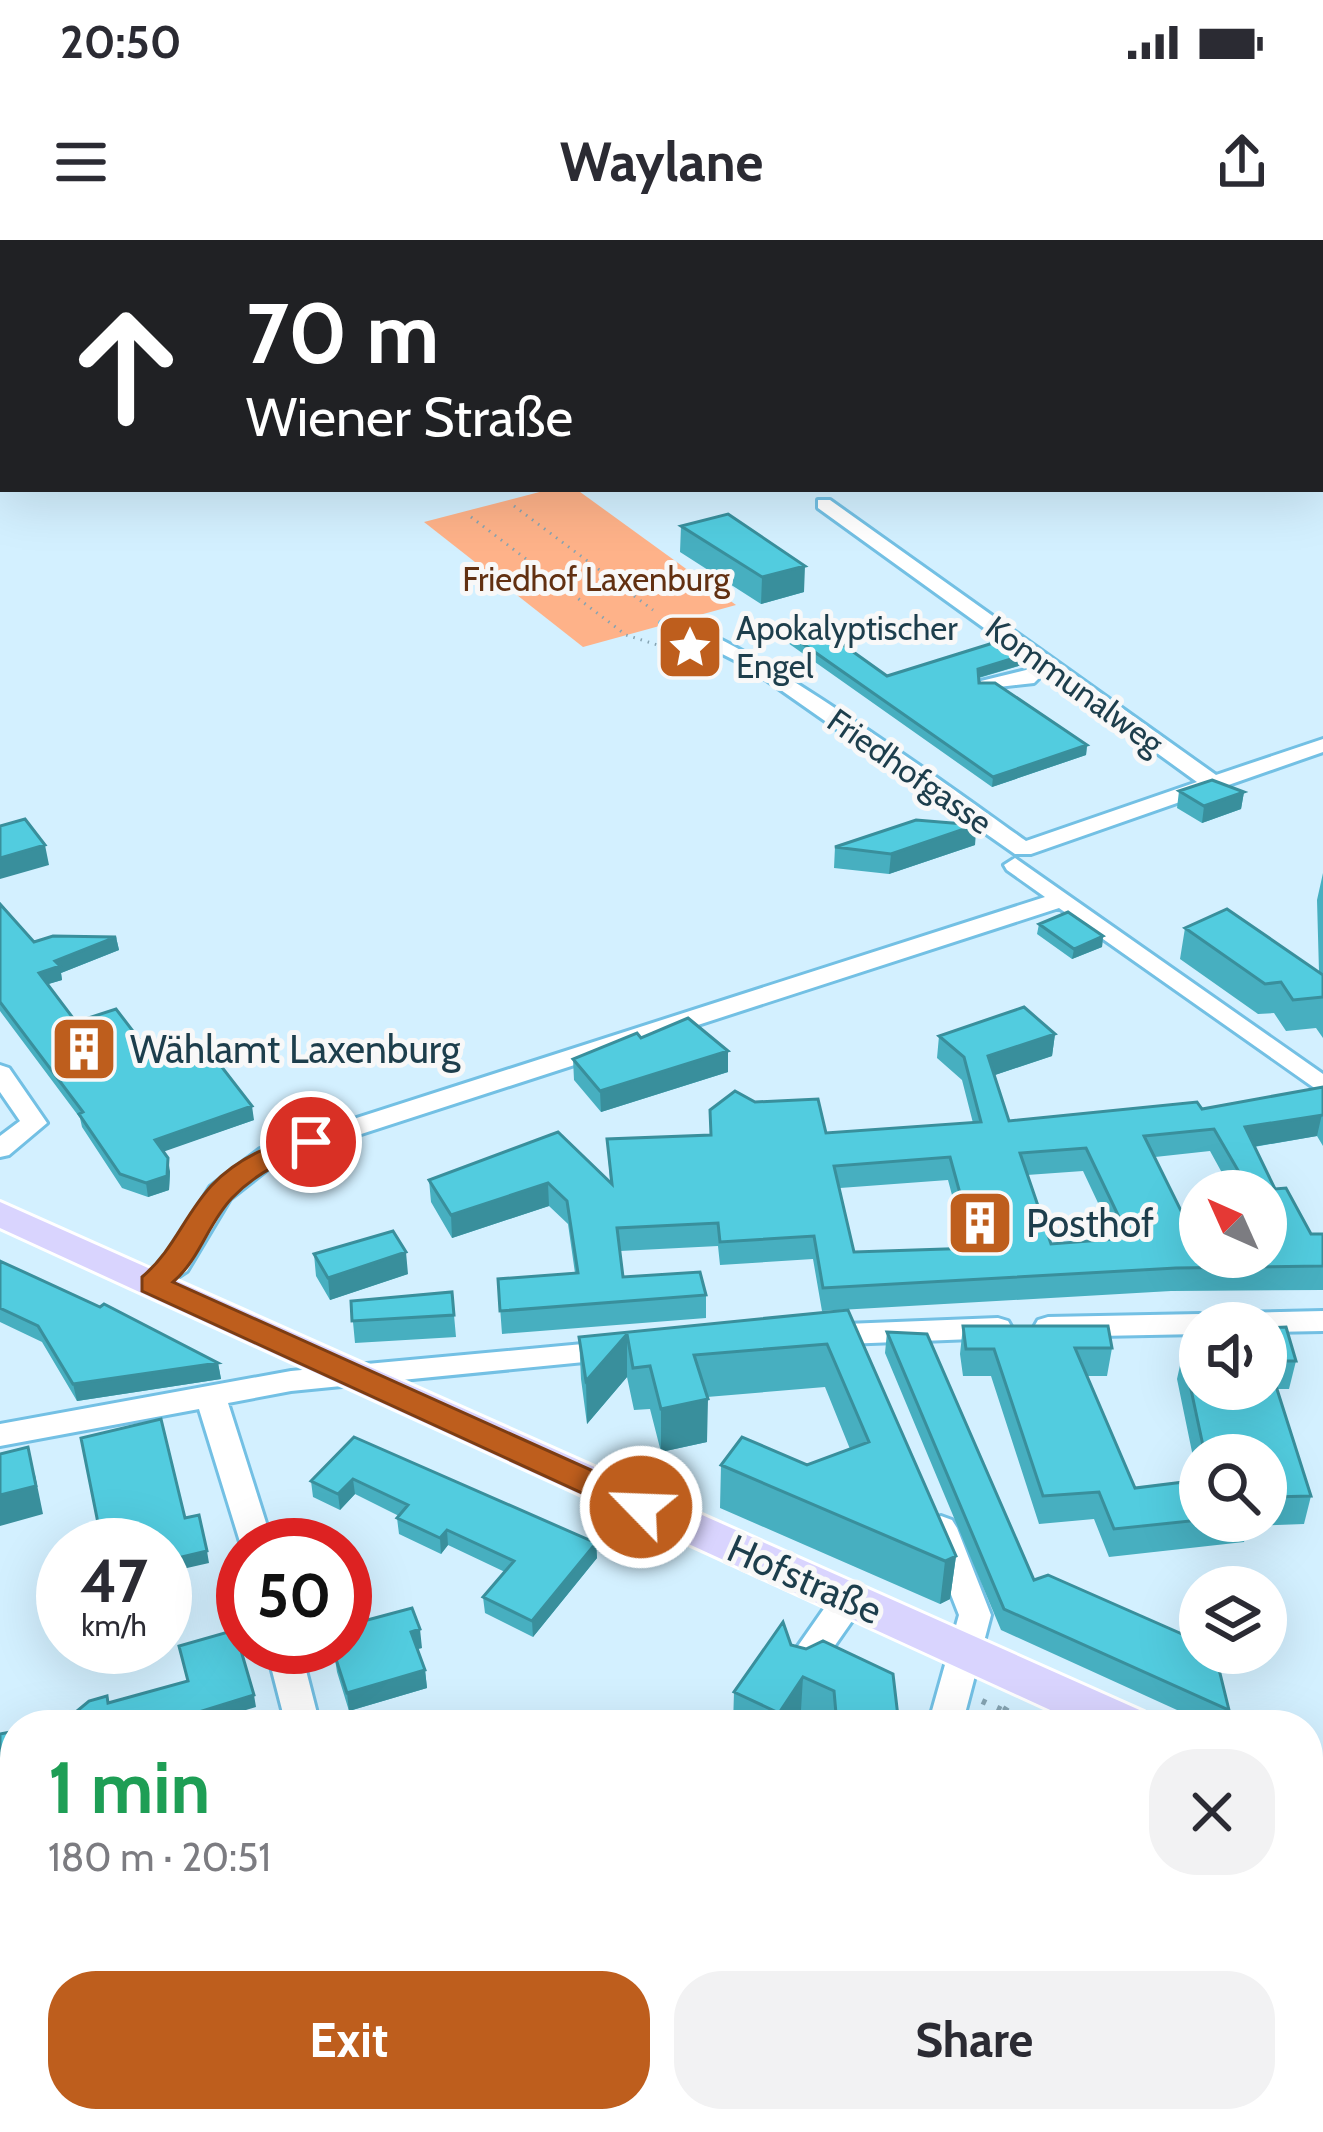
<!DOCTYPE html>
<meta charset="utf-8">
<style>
body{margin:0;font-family:Cabin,sans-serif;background:#f2f2f3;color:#2b2b33;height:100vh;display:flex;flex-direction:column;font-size:45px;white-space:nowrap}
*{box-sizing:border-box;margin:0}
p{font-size:39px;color:#7c7c81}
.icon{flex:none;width:66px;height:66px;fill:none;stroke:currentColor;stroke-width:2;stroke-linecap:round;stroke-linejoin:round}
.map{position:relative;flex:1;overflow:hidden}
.sheet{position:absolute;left:0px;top:1470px;width:1323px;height:423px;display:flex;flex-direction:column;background:#fff;border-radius:48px 48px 0 0;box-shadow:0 12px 48px #0002}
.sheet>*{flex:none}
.banner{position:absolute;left:0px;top:0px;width:1323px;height:252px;box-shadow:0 12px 48px #0002;background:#202124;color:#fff;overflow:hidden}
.needle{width:78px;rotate:315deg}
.fabs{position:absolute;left:1179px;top:930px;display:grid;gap:24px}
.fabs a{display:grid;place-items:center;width:108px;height:108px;border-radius:50%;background:#fff;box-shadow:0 12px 48px #0002;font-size:60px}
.speed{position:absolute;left:36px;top:1278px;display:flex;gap:24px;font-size:60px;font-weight:700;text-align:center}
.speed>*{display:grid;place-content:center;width:156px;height:156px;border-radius:50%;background:#fff;box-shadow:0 12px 48px #0002;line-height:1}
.speed small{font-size:30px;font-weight:400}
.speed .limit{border:18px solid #d22;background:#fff;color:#111}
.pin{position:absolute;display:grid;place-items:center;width:102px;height:102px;color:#fff;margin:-51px;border:6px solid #fff;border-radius:50%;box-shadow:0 3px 12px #0007}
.me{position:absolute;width:132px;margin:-66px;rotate:294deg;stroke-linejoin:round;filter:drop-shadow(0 0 9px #0008)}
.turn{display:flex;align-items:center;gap:42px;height:252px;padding:0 48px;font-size:54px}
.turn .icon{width:156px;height:156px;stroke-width:2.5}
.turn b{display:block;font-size:84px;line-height:102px}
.round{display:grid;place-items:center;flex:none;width:126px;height:126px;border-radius:48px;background:#f2f2f3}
.head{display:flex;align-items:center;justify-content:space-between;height:204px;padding:0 48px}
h1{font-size:72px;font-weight:700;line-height:90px;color:#1e9e55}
.cta{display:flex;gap:24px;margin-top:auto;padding:24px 48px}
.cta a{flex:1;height:138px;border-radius:48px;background:#be5e1d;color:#fff;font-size:48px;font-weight:700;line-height:138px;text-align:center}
.cta a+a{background:#f2f2f3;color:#2b2b33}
.status{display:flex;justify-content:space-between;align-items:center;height:84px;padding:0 60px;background:#fff;direction:ltr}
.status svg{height:33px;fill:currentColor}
header{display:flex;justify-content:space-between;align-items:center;height:156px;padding:0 48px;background:#fff;font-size:54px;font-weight:700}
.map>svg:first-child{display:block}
</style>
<div class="status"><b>20:50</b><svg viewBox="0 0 49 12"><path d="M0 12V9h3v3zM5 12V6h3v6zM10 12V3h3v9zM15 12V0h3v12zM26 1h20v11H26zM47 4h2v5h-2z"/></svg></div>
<header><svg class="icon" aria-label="menu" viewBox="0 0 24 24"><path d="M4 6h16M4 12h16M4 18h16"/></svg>Waylane<svg class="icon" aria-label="share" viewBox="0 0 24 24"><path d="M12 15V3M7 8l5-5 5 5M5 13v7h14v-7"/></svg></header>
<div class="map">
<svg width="1323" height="1892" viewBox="0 0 1323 1892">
<rect width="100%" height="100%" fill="#d3f0ff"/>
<path fill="#feb289" d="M551,249H576L736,365L583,407L424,282Z"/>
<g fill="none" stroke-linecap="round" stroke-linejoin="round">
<g stroke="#73c0e4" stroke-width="6">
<path id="minor" d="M818,260H830L1216,535L1323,499V512L1031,614H1015L748,427L661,383C695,358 980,569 1026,601L1197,542L1045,432L1034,443L981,449V441L1038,427L818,268Z
M1015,618L1323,834V854L1059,668L278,921L230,959L187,1031L152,1054L138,1044L167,1017L210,947L260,909L1045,657L1007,630L1004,625Z
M0,825L9,828L47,883L9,915L0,917V896L20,881L0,852Z
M1323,1071V1091L1266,1092V1083H1221L1225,1076L1235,1073Z
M1200,1074L1214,1083H1200V1094L1048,1097L1038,1094L1034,1087L1038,1080L1048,1077Z
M998,1078L1008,1081L1012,1088L1008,1095L998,1098L820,1105L810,1102L805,1095L810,1088L820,1085Z
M615,1101L625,1104L630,1111L625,1118L291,1151L228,1163L273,1305H243V1309L241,1305L199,1169L0,1206V1184L291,1131Z
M941,1276L952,1280L957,1288L991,1375L962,1485H928L959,1375L925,1288L930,1280Z
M849,1346L861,1350L865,1359L861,1368L815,1434L803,1438L791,1434L786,1425L791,1416L837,1350Z
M266,1407H300L320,1485H286Z
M15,1569V1599L0,1604V1574Z
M255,1878H331L323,1892H248Z
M388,1878H428L432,1892H392Z
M976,1878H1016L1019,1892H979Z"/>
</g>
<g stroke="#fff" stroke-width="6">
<path id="major" d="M0,962L1144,1472L1151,1485H1083L0,988Z
M1308,1554L1323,1559V1601L1308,1596Z"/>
</g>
<path stroke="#85a3b2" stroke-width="3" stroke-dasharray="1.5 6" stroke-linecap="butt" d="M136,3L185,0
M514,266L653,370
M471,277L626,395L686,414"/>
<path stroke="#85a3b2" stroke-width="6" stroke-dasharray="4.5 12" stroke-linecap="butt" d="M982,1461L1004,1471
M996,1485L1007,1467"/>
<use href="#minor" fill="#fff" fill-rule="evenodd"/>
<use href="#major" fill="#d9d4fe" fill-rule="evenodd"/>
</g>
<path fill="#47afc0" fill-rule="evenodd" d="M681,286L804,352L761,364L680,312Z
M789,394L887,436L1025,424L979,438V443L1087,505L1086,515L992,547L788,403Z
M1179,551L1244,552L1241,569L1202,583L1177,568Z
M976,585L975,605L889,634L834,628L835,607Z
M1323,633V798L1316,788L1286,791L1274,773L1258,774L1180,719L1185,688L1319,732L1317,660Z
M0,664L34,702L116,697L119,710L61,733L62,740L48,744L76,782L155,820L254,880L163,911L170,932L169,950L148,957L122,948L82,887L80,878L0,771Z
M1039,684L1103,696L1102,707L1072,719L1037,694Z
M1055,794L1052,816L995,835L1009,881L1202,869L1323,847V906L1317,896L1254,907L1275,949L1311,994H1323V1050L1171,1051L822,1071L813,1019L720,1025L718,1006L620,1011L623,1037L706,1055V1078L502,1094L498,1039L575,1033L568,984L549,966L452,998L431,962L429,940L610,941L607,899L710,895V870L755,862L826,893L973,883L962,840L937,818L939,796ZM1210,911L1232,951H1266V1017L1193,995L1155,917ZM1083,931L1115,999L1051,1004L1027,935ZM948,940L966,1008L854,1012L840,948Z
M641,798L728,811V832L601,872L574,840L573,819Z
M314,1014L408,1034L330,1060L316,1036Z
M0,1021L218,1123L221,1139L77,1161L42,1102L0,1082Z
M351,1061L454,1075L456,1097L355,1103Z
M848,1070L956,1316L950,1359L940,1364L720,1268L721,1225H807L850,1209L825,1147L707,1157V1202L661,1212L650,1169L634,1170L627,1137L587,1184L581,1139L579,1097Z
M963,1086L1112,1108L1107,1136H1087L1135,1248L1198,1241L1177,1139L1183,1112L1200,1149L1266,1088L1296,1121L1289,1149H1277L1311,1256L1304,1284L1248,1286L1244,1302L1109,1317L1094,1279L1039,1284L991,1136H963L960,1114ZM1200,1215H1266V1281H1200Z
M887,1092L1034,1340L1229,1470L1226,1485H1210L1001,1390L885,1113Z
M354,1197L596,1303L597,1318L533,1397L485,1373L483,1357L505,1332L448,1305L441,1314L399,1294L397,1278L399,1276L355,1254L340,1270L313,1257L311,1241Z
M791,1405L899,1485H832L801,1470L791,1485H733L734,1452Z
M338,1407L422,1408L417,1409L425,1430L427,1448L349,1471L337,1432L334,1413L340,1412Z
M1308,1667L1323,1892H1031L1029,1878H1308Z"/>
<path fill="#398f9c" d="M805,326L804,352L761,364L762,337Z
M1027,414L1025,424L977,438L978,429Z
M1087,505L1086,515L992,547L993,537Z
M1244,552L1241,569L1202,583L1204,566Z
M976,585L975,605L889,634L891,614Z
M45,605L49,625L0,639V618Z
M1103,696L1102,707L1072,719L1074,709Z
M116,697L119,710L61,733L62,740L42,746L39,733L55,721Z
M1055,794L1052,816L986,838L988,816Z
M728,811V832L601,872L600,851Z
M252,866L254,880L157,914L155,900Z
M1322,874L1317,896L1240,909L1245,887Z
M168,918L170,932L169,950L148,957L146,943Z
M548,943L549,966L452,998L451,975Z
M406,1012L408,1034L330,1060L328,1038Z
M627,1094V1137L587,1184L586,1141Z
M218,1123L221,1139L77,1161L73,1144Z
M708,1159L707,1202L661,1212V1169Z
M35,1235L43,1274L0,1286V1255Z
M353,1239L355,1254L340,1270L338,1254Z
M126,1282L128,1293L101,1300L99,1288Z
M447,1290L448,1305L441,1314L440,1298Z
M596,1303L597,1318L533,1397L532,1381Z
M207,1311L209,1323L165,1333V1321Z
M956,1316L950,1359L940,1364L945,1321Z
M420,1389L422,1408L413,1410L411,1392Z
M425,1430L427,1448L349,1471L347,1453Z
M803,1437L801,1470L791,1485H778L779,1473Z
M254,1455L256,1467L196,1485H157Z
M15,1523V1535L0,1540V1528Z
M15,1683V1695L0,1700V1688Z"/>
<path fill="#52ccdf" stroke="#398f9c" stroke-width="3" fill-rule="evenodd" d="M728,274L805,326L762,337L681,286Z
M817,386L887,436L1006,399L1027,414L978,429L979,443H995L1087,505L993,537L789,394Z
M1212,540L1244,552L1204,566L1179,551Z
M25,579L45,605L0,618V586Z
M916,580L976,585L891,614L835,607Z
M0,664L34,702L53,696L116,697L55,721L60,726L39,733L76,782L116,769L155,820L204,804L252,866L155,900L168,918L167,936L146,943L120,934L79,874L83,872L0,762Z
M1227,669L1323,735V757L1293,760L1281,742L1265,744L1185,688Z
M1068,672L1103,696L1074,709L1039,684Z
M1024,767L1055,794L988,816L1009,881L1197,862L1202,869L1323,847V875L1245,887L1275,949L1286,948L1311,994H1323V1026L1176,1028L823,1048L814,996L720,1002L718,983L617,988L623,1037L700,1032L706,1055L500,1071L498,1039L578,1033L567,961L548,943L451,975L429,940L558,892L612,944L607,899L711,895L710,870L735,851L755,862L818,859L826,893L981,882L964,817L939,796ZM1214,889L1250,951H1266V979L1272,990H1266V1017H1200V995H1193L1144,896ZM1086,908L1129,998L1051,1004L1020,913ZM950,917L975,1008L854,1012L834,926Z
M688,778L728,811L600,851L573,819L637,793L641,798Z
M393,991L406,1012L328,1038L314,1014Z
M0,1021L100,1067L104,1064L218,1123L73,1144L38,1086L0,1068Z
M452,1052L454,1075L352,1081L351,1061Z
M848,1070L956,1316L945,1321L721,1225L742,1197L807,1225L869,1202L827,1104L694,1115L708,1159L661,1169L650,1126L633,1128L627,1094L586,1141L579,1097Z
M963,1086H1108L1112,1108H1075L1135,1248L1200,1240V1280L1114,1289L1099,1252L1043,1256L994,1109H966Z
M1286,1087L1296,1121H1268L1311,1256L1266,1257V1215H1205L1183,1112H1200V1149H1266V1088Z
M887,1092L927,1094L1034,1340L1048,1335L1200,1402V1413H1215L1229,1470L1004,1369Z
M161,1179L185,1278L199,1275L207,1311L165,1321V1305H130L126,1282L99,1288L81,1198Z
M354,1197L596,1303L532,1381L483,1357L514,1321L447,1290L440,1298L397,1278L408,1265L353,1239L338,1254L311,1241Z
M28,1207L36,1246L0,1255V1214Z
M412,1368L420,1389L411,1392L425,1430L347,1453L334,1413L344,1411L342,1407H345V1386Z
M783,1382L791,1405L806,1409L823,1401L893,1434L899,1485H837L834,1451L803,1437L779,1473L734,1452Z
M235,1390L254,1455L157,1485H45L65,1481L89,1461L107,1456L108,1463L188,1441L179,1406Z
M15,1491V1523L0,1528V1494Z
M8,1626L15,1669V1683L0,1688V1629Z
M1308,1667L1323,1670V1892H1039L1037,1878H1308V1841H1310L1308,1832Z
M859,1878H960L962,1892H861Z"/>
<path fill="#be5e1d" stroke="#7c3d13" stroke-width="3" d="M311,893L321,896V907C287,918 257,932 232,958C208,983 200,1019 173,1042L653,1258L657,1267L653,1275H630L142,1051V1037C173,1011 184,976 211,946C238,917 274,903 311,893Z"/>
<defs>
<g id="sight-square" transform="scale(3.45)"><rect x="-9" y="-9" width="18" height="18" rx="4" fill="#be5e1d" stroke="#f8f8f8"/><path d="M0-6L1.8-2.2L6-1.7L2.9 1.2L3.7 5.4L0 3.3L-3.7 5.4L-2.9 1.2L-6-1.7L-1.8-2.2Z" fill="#fff"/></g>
<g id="building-square" transform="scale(3.45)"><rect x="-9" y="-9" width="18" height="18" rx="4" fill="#be5e1d" stroke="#f8f8f8"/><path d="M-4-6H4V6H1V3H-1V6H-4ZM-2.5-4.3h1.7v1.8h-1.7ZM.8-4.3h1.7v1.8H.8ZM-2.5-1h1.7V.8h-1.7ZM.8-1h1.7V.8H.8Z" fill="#fff"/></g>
</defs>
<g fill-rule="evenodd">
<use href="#sight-square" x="690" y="407"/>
<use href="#building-square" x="84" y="809"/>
<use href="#building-square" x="980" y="983"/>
</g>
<g text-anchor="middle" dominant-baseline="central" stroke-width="10" stroke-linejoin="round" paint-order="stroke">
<g font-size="33" fill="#623011" stroke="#f8f8f8">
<text x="596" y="339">Friedhof Laxenburg</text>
</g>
<g font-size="33" fill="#1d3e4c" stroke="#f8f8f8" text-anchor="start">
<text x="736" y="388">Apokalyptischer<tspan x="736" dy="38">Engel</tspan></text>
</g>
<g font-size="33" fill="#1d3e4c" stroke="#f8f8f8">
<text transform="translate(1075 445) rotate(36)">Kommunalweg</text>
<text transform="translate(910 531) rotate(35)">Friedhofgasse</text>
</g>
<g font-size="39" fill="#1d3e4c" stroke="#f8f8f8" text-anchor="start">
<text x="130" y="809">Wählamt Laxenburg</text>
<text x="1026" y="983">Posthof</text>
</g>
<g font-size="39" fill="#1d3e4c" stroke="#f8f8f8">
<text transform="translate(805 1339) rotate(24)">Hofstraße</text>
</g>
</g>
</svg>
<div class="fabs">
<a><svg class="needle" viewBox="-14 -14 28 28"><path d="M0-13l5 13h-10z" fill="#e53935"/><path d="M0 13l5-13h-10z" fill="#7c7c81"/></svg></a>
<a><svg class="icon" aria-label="sound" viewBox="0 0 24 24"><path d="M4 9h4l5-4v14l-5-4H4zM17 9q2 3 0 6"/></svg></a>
<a><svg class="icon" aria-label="search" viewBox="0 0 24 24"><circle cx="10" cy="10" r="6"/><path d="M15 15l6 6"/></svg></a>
<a><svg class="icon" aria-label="layers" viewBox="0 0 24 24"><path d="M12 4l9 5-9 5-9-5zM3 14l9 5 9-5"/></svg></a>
</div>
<div class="speed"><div>47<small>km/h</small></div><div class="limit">50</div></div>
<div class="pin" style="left:311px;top:902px;background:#d93025"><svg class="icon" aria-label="arrive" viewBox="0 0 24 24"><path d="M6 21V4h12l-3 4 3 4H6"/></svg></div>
<svg class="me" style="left:641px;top:1267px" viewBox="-20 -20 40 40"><circle r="17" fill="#be5e1d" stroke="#fff" stroke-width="3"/><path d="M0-11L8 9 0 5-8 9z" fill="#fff"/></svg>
<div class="banner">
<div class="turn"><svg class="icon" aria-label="ahead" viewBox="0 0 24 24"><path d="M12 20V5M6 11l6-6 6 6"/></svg><div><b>70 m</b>Wiener Straße</div></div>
</div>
<section class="sheet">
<div class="head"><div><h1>1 min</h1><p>180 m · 20:51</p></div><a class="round"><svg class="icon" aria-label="close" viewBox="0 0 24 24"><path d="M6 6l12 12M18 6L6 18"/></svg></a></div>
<div class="cta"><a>Exit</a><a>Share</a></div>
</section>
</div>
